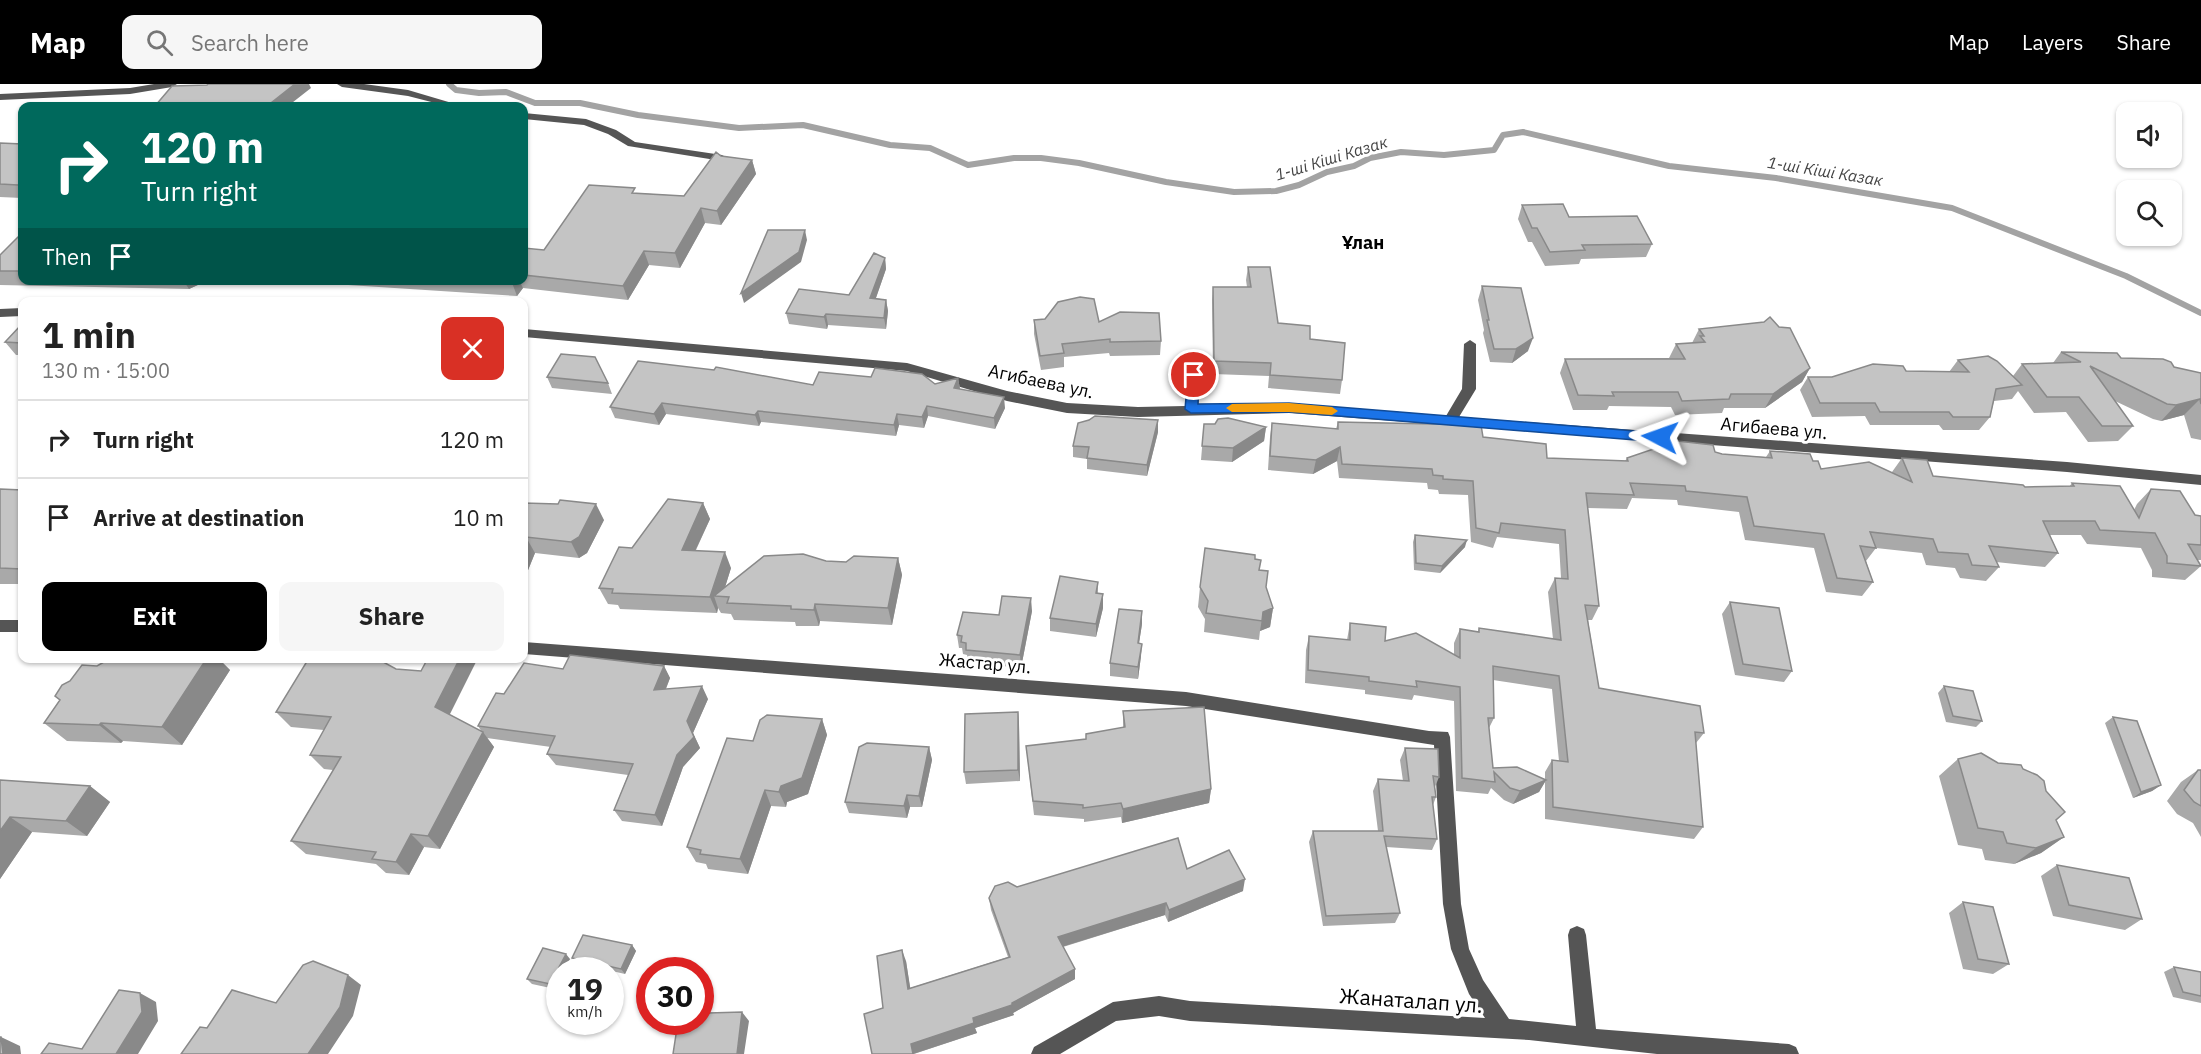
<!DOCTYPE html>
<meta charset="utf-8">
<style>
body{margin:0;font-family:"IBM Plex Sans",sans-serif;background:#f6f6f6;color:#222;height:100vh;display:flex;flex-direction:column;font-size:22px;white-space:nowrap}
*{box-sizing:border-box;margin:0}
p{font-size:20px;color:#767676}
.icon{flex:none;width:33px;height:33px;fill:none;stroke:currentColor;stroke-width:2;stroke-linecap:round;stroke-linejoin:round}
.map{position:relative;flex:1;overflow:hidden}
.details{position:absolute;left:18px;top:213px;width:510px;height:366px;display:flex;flex-direction:column;background:#fff;border-radius:12px;box-shadow:0 2px 4px #0004}
.details>*{flex:none}
.top-card{position:absolute;left:18px;top:18px;width:510px;height:183px;border-radius:12px;box-shadow:0 2px 4px #0004;background:#00695c;color:#fff;overflow:hidden}
.controls{position:absolute;left:2116px;top:18px;display:grid;gap:12px}
.controls a{display:grid;place-items:center;width:66px;height:66px;border-radius:12px;background:#fff;box-shadow:0 2px 4px #0004;font-size:30px}
.speed{position:absolute;left:546px;top:873px;display:flex;gap:12px;font-size:30px;font-weight:700;text-align:center}
.speed>*{display:grid;place-content:center;width:78px;height:78px;border-radius:50%;background:#fff;box-shadow:0 2px 4px #0004;line-height:1}
.speed small{font-size:15px;font-weight:400}
.speed .limit{border:9px solid #d22;background:#fff;color:#111}
.pin{position:absolute;display:grid;place-items:center;width:51px;height:51px;color:#fff;margin:-26px;border:3px solid #fff;border-radius:50%;box-shadow:0 2px 6px #0007}
.me{position:absolute;width:66px;margin:-33px;rotate:274deg;stroke-linejoin:round;filter:drop-shadow(0 0 4px #0008)}
.turn{display:flex;align-items:center;gap:21px;height:126px;padding:0 24px;font-size:27px}
.turn .icon{width:78px;height:78px;stroke-width:2.5}
.turn b{display:block;font-size:42px;line-height:51px}
.then{display:flex;align-items:center;height:57px;padding:0 24px;background:#0003;gap:12px;font-size:22px}
.round{display:grid;place-items:center;flex:none;width:63px;height:63px;border-radius:12px;background:#f6f6f6}
.overview{display:flex;align-items:center;justify-content:space-between;height:102px;padding:0 24px}
h1{font-size:36px;font-weight:700;line-height:45px}
.cta{display:flex;gap:12px;margin-top:auto;padding:12px 24px}
.cta a{flex:1;height:69px;border-radius:12px;background:#000;color:#fff;font-size:24px;font-weight:700;line-height:69px;text-align:center}
.cta a+a{background:#f6f6f6;color:#222}
ul{padding:0;list-style:none}
li{display:flex;align-items:center;gap:18px;height:78px;padding:0 24px;border-top:2px solid #e0e0e0}
li div{flex:1}
li b{display:block;font-size:22px}
li em{font-style:normal}
header{display:flex;align-items:center;gap:36px;box-sizing:border-box;height:84px;padding:0 30px;background:#000;color:#fff}
header strong{font-size:28px}
nav{display:flex;gap:33px;margin-inline-start:auto;font-size:21px}
.search{width:420px;height:54px;background:#f6f6f6;display:flex;align-items:center;gap:15px;box-sizing:border-box;padding:0 21px;border-radius:12px;color:#767676;font-size:22px}
.map>svg:first-child{display:block}
</style>
<header>
<strong>Map</strong>
<div class="search"><svg class="icon" aria-label="search" viewBox="0 0 24 24"><circle cx="10" cy="10" r="6"/><path d="M15 15l6 6"/></svg>Search here</div>
<nav><a>Map</a><a>Layers</a><a>Share</a></nav>
</header>
<div class="map">
<svg width="2201" height="970" viewBox="0 0 2201 970">
<rect width="100%" height="100%" fill="#fff"/>
<g fill="none" stroke-linecap="round" stroke-linejoin="round">
<path stroke="#a3a3a3" stroke-width="6" d="M449,0L456,6L479,9L506,8L535,19H580L638,31L739,44L803,41L890,61L930,64L968,81L1014,74H1041L1079,79L1166,98L1234,108L1276,107L1299,101L1327,88L1354,82L1370,74L1401,68L1444,71L1494,66L1503,51L1523,48L1669,82L1776,94L1952,124L2126,192L2201,229"/>
<path fill="#555" fill-rule="evenodd" d="M154,0H177L172,3L130,10L0,16V10L130,4Z
M337,0H364L408,6L462,22H447L408,12L342,3Z
M524,29L586,35L616,46L635,58L722,71L727,74L722,77L628,62L608,50L584,41L524,35Z
M22,224V232L0,233V225Z
M524,245L907,279L1007,307L1067,319L1138,323L1185,322L1187,291L1194,287L1201,291L1198,322L1289,319L1446,332L1462,305L1464,260L1470,256L1476,260V305L1459,333L2067,378L2201,391V401L2067,388L1289,329L1138,333L1067,329L1007,317L907,287L524,253Z
M0,536H22V548H0Z
M524,558L1186,608L1429,647L1448,648L1450,653L1461,820L1469,865L1483,896L1509,935L1576,942L1568,851L1570,845L1577,842L1584,845L1586,851L1596,945L1789,960L1796,963L1799,970H1657L1529,956L1190,937L1159,932L1116,937L1060,970H1031L1034,963L1113,918L1159,912L1190,917L1485,934L1469,910L1451,865L1443,820L1434,661L1186,622L524,570Z"/>
</g>
<path fill="#a9a9a9" fill-rule="evenodd" d="M0,59L22,60V114L0,113Z
M721,72L752,76L756,90L721,141L705,139L680,184L649,181L628,216L523,204L517,212L302,198V196H524V164L544,166L637,109L684,112Z
M1522,121L1569,133L1652,160L1646,173L1581,175L1579,180L1545,182L1532,158H1528L1518,135Z
M22,153V196H248L245,200H200L189,205L0,201V171Z
M885,174L886,185L876,214L886,216L888,227L886,245L828,241L827,245L789,240L786,229L849,211Z
M1248,183L1278,239L1310,255L1342,296L1340,310L1268,304L1269,292L1213,290L1212,216L1213,203H1247L1246,196Z
M1482,202L1528,267L1512,279L1490,278L1483,249L1484,246L1478,216Z
M1034,236L1099,238L1161,257L1160,271L1110,272L1109,269L1064,273V283L1041,286L1034,250Z
M22,240V271H16L5,258Z
M1699,245L1810,284L1802,298L1765,324H1724L1722,329L1675,331L1671,323L1609,322L1607,326H1573L1560,289L1565,275L1669,274L1676,260L1692,259Z
M2061,268L2121,274L2201,289V356L2191,354L2184,331L2161,337L2153,335L2115,317L2133,342L2118,357L2088,358L2066,328L2034,329L2018,307L2012,315L1994,317L1990,333L1979,346H1943L1939,341H1870L1865,332L1812,333L1800,306L1808,293H1832L1906,287L1949,288L1958,276L2013,292L2022,280L2053,279Z
M547,293L608,299L612,310L552,304Z
M958,294L960,305L1005,324L995,345L928,332L924,344L899,341L896,352L761,338L759,342L666,330L659,341L615,334L610,323L813,301L935,300Z
M1158,336V348L1147,392L1087,385V375L1073,373V362Z
M1338,338L1483,353L1547,374L1625,377L1627,374L1715,368L1722,370L1766,373L1770,367L1813,377L1821,385L1892,389V388L1902,374L1933,392L2025,403H2069L2072,399L2134,426L2137,420L2151,405L2195,431L2201,432V476H2197L2201,482L2185,496L2152,493V486L2141,464L2087,460L2081,451H2050L2058,469L2045,483L1996,478L1999,483L1986,497L1960,494L1955,484L1926,481L1922,469L1876,464L1866,477L1873,498L1862,512L1826,508L1814,464L1745,456L1739,428L1678,421L1677,416L1632,414L1627,425L1588,424L1599,522L1592,536H1588L1599,604L1704,649L1696,659L1703,743L1694,755L1545,735V698L1539,708L1513,720L1504,716L1491,704L1488,710L1456,707L1454,617L1414,611L1412,616L1365,610V606L1305,599L1306,566L1309,552L1347,556L1350,539L1385,557L1454,571V559L1460,545L1478,548L1479,544L1553,555L1548,508L1555,494H1561L1559,460L1497,453L1493,464L1471,458L1468,411L1439,410L1438,406L1428,405L1427,399L1339,394L1337,377L1313,390L1268,386L1270,353L1272,339L1336,345ZM1493,596L1552,605L1559,677L1552,676L1545,688V695L1493,684L1489,644L1494,634Z
M1204,340L1266,343L1264,357L1232,378L1201,376Z
M0,405L22,406V500H0Z
M524,419L604,436L587,469L579,474L535,469L524,496Z
M703,419L710,435L696,466L731,484L725,503L826,477L846,478L898,474L902,491L892,541L820,537L819,542H796L795,538L734,536L731,530L721,529L718,524L717,529L620,525L618,521L608,520L599,504L632,464Z
M1415,451L1465,463L1440,489L1414,486L1413,458Z
M1255,475L1273,524L1270,543L1260,547L1259,556L1204,548L1205,535L1198,523L1200,503Z
M1098,498V510H1103V524L1096,553L1050,547V534Z
M1730,518L1792,587L1784,598L1735,591L1722,530Z
M1032,527L1021,584L968,578L967,571L963,570L962,564H959L957,551L999,531Z
M1142,540L1139,559L1141,572L1138,595L1110,592V579Z
M111,574H218L230,586L182,661L123,657L121,659L67,657L44,639L60,616L97,582Z
M664,582L670,594L666,605L708,615L693,649L700,664L683,683L662,742L622,737L614,726L628,691L556,681L547,670L551,663L487,654L494,663L440,765L424,763L409,791L386,789L376,780L306,770L291,757L333,686L324,685L310,671L324,646L291,643L276,628L396,585L421,587L450,631L482,648L478,642L504,610L563,585Z
M1944,602L1982,637L1976,643L1946,638L1938,609Z
M1123,627L1211,705L1209,719L1122,739L1121,733L1084,738V735L1034,731L1026,662L1086,655V650L1123,644Z
M1018,628L1019,640L1020,697L966,700L964,688Z
M2113,633L2161,701L2152,707L2133,714L2105,639Z
M822,635L827,651L808,710L787,718L786,723L771,722L748,790L708,785L706,780L696,778L687,763L753,657Z
M929,663L932,676L922,723H910L907,734L849,729L845,718Z
M1405,664L1439,693L1435,703L1436,713L1433,721L1437,755L1432,766L1386,763L1400,829L1395,839L1323,842L1309,758L1313,747H1378L1373,707L1378,695L1403,697L1400,676Z
M1958,675L1998,679L2023,685L2046,707L2056,736L2064,753L2041,769L2014,780L1985,776L1982,765L1958,761L1939,692Z
M2198,686H2201V753L2193,739L2177,730L2167,717L2181,698Z
M0,696L90,702L110,718L87,752L32,748L0,795Z
M2057,781L2142,835L2125,846L2053,832L2041,792Z
M1187,785L1243,807L1168,838L1165,831L1063,863L1075,895L1013,929L1014,931L975,944L977,949L914,970H872L906,877L910,904L1008,873L991,826L989,814L1017,803Z
M1963,818L2009,880L1993,890L1963,885L1949,829Z
M632,861L636,867L625,890L577,879L572,874Z
M570,875L564,886H560V897L555,905L532,900L527,895Z
M2174,883L2201,888V919L2173,913L2164,888Z"/>
<path fill="#898989" d="M295,0H309L311,4L288,22H267Z
M752,76L756,90L721,141L717,127Z
M22,97V106L18,101Z
M701,124L705,139L680,184L675,169Z
M805,146L807,156L801,178L744,219L741,209Z
M644,167L649,181L628,216L623,202Z
M885,174L886,185L872,225L870,214Z
M183,196H197L200,200L189,205Z
M511,196H519L523,204L517,212Z
M886,216L888,227L886,245L884,234Z
M826,230L828,241L827,245L824,233Z
M1533,254L1528,267L1512,279L1516,265Z
M1810,284L1802,298L1765,324L1773,310Z
M524,291L527,298L524,303Z
M958,294L960,305L954,304Z
M1004,313L1005,324L995,345L994,334Z
M2200,315L2184,331L2161,337L2176,321Z
M662,319L666,330L659,341L654,330Z
M927,322L928,332L924,344L922,333Z
M758,327L761,338L759,342L755,331Z
M897,330L899,341L896,352L894,341Z
M1158,336V348L1147,392V381Z
M1266,343L1264,357L1232,378L1233,364Z
M1340,363L1337,377L1313,390L1316,376Z
M703,419L710,435L688,482L682,466Z
M596,420L604,436L587,469L579,474L571,458Z
M526,453L535,469L524,496V460Z
M1467,456L1465,463L1440,489L1442,482Z
M725,468L731,484L722,513L714,512L718,524L717,529L710,513Z
M898,474L902,491L892,541L888,524Z
M1103,510V524L1096,553V540Z
M1031,514L1032,527L1021,584L1020,571Z
M815,520L820,537L819,542L814,526Z
M1273,524L1270,543L1260,547L1263,528Z
M1142,527V540L1137,572L1138,559Z
M1142,560L1141,572L1138,595V583Z
M200,574H218L230,586L182,661L162,643Z
M460,574H478L446,638L435,623Z
M664,582L670,594L660,619L654,606Z
M702,602L708,615L693,649L700,664L683,683L662,742L655,731L687,637Z
M1018,628L1019,640L1020,697L1018,686Z
M822,635L827,651L808,710L787,718L786,723L779,708L781,702Z
M101,639L123,657L121,659L99,641Z
M483,648L494,663L440,765L428,752Z
M929,663L932,676L922,723L919,712Z
M1546,696L1539,708L1513,720L1520,707Z
M2161,701L2152,707L2133,714L2141,708Z
M90,702L110,718L87,752L66,737Z
M1211,705L1209,719L1122,739L1123,725Z
M765,706L771,722L748,790L740,775Z
M907,711L910,723L907,734L904,722Z
M10,733L32,748L0,795V747Z
M411,750L424,763L409,791L396,778Z
M2064,753L2041,769L2014,780L2036,764Z
M1245,795L1243,807L1168,838L1169,826Z
M1166,819L1165,831L1058,864V853Z
M632,861L636,867L625,890L621,885Z
M902,866L906,877L912,915L908,905Z
M566,870L570,875L564,886H560V897L555,905L550,900Z
M1075,885V895L1013,929L1014,931L975,944L977,949L913,970L911,960L973,934L1012,919Z
M348,891L361,901L353,932L328,970H308Z
M140,909L156,918L158,937L138,970H116Z
M742,928L749,937L744,970H737Z
M1,953L20,962L21,970H3Z"/>
<path fill="#c4c4c4" stroke="#898989" stroke-width="1.5" d="M208,0H295L267,22H155L172,2L207,1Z
M0,59L22,60V97L18,101L0,100Z
M716,68L721,72L752,76L717,127L701,124L675,169L644,167L623,202L524,191V164L544,166L589,101L635,104L632,109L684,112Z
M1563,120L1569,133L1637,132L1652,160L1582,161L1585,166L1550,168L1537,144H1532L1522,121Z
M768,146H805L799,168L741,209Z
M18,153H22V187H0V171Z
M874,169L885,174L870,214L886,216L884,234L826,230L824,233L786,229L799,205L849,211Z
M1248,183H1270L1278,239L1310,242V255L1345,259L1342,296L1270,291L1271,279L1214,277L1213,203H1251Z
M1482,202L1521,204L1533,254L1516,265H1494L1487,236H1489Z
M1080,213L1094,215L1099,238L1120,228L1159,229L1161,257L1110,258V255L1062,260L1064,269L1040,272L1034,236L1045,235L1058,218Z
M1770,233L1779,243L1790,244L1810,284L1773,310H1731L1729,315L1682,317L1678,308H1612L1614,312L1578,311L1565,275H1685L1676,260L1705,258L1700,252H1704L1699,245L1764,238Z
M22,240V259L5,258Z
M2061,268L2117,269L2121,274L2163,275L2171,278L2174,283L2201,289V320L2200,315L2176,321L2167,320L2090,282L2133,342H2102L2079,313H2047L2022,280L2081,278Z
M561,270L595,273L608,299L547,293Z
M1988,272L1997,277L2022,301L1996,305L1990,333H1953L1949,328H1880L1875,319H1820L1808,293H1832L1873,280L1903,282L1906,287L1969,288L1958,276Z
M638,277L714,286L716,283L813,301L819,288L871,293L875,284L922,290L935,300L958,294L954,304L1004,313L994,334L927,322L922,333L897,330L894,341L758,327L755,331L662,319L654,330L610,323Z
M1095,332L1158,336L1147,381L1087,374L1089,363L1073,362L1078,339L1089,336Z
M1228,334L1266,343L1233,364L1202,362L1204,340H1215L1218,335Z
M1338,338L1481,341L1483,353L1546,360L1547,374L1628,377L1627,374L1677,357L1713,361L1715,368L1722,370L1772,374L1770,367L1810,370L1813,377H1818L1821,385L1869,378L1912,398L1902,374L1927,376L1933,392L2023,401L2025,403L2074,402L2072,399L2120,402L2139,434L2151,405L2180,407L2195,431L2201,432V461L2188,460L2201,482L2167,479V472L2155,449L2100,446L2095,437H2043L2058,469L1989,462L1999,483L1972,481L1968,470L1938,468L1933,455L1870,448L1876,464L1860,462L1873,498L1837,494L1824,450L1754,442L1747,413L1686,407L1685,402L1630,399L1634,411L1586,409L1599,522L1585,521L1599,604L1700,622L1704,649L1695,648L1703,743L1553,723L1552,676L1568,678L1559,592L1493,582L1494,634H1488L1493,684L1517,683L1546,696L1520,707L1510,704L1494,688L1495,698L1462,694L1460,603L1416,597L1417,603L1369,597V593L1308,586L1309,552L1350,556V539L1386,543L1385,557L1416,549L1460,574V545L1479,548V544L1561,556L1555,494L1568,495L1565,446L1501,439L1499,449L1476,444L1473,397L1443,395V392L1433,391L1432,385L1342,380L1340,363L1316,376L1270,372L1272,339L1338,345Z
M0,405L22,406V485L0,484Z
M668,415L703,419L682,466L725,468L710,513L612,509L613,505L599,504L619,463L632,464Z
M560,416L596,420L579,453L571,458L526,453L524,460V419L558,420Z
M1415,451L1467,456L1442,482L1416,479Z
M1205,464L1255,471V475L1261,476L1259,486L1268,487L1266,503L1273,524L1263,528L1262,537L1206,529L1208,517L1200,503Z
M803,470L826,477L846,478L854,472L898,474L888,524L815,520L814,526L791,525V522L727,519L729,513L714,512L764,472Z
M1060,492L1098,498L1096,509L1103,510L1096,540L1050,534Z
M1002,512L1031,514L1020,571L966,566V559L961,558L962,552L957,551L963,528L999,531Z
M1730,518L1779,524L1792,587L1743,580Z
M1119,525L1142,527L1138,559L1142,560L1138,583L1110,579Z
M570,571L664,582L654,606L702,602L687,637L694,653L677,671L655,731L614,726L633,680L547,670L555,652L478,642L496,609L504,610L524,579L563,585Z
M111,574H207L162,643L101,639L99,641L44,639L60,616L55,612L62,601L70,597L82,581L97,582Z
M309,574H376L396,585L421,587L428,574H460L435,623L483,648L428,752L411,750L396,778L372,775L376,768L291,757L341,673L310,671L331,633L276,628Z
M1944,602L1973,607L1982,637L1953,632Z
M1204,623L1211,705L1123,725L1121,719L1083,724V721L1033,717L1026,662L1086,655V650L1125,643L1123,627Z
M1018,628V686L964,688L965,630Z
M767,631L822,635L802,694L781,702L779,708L765,706L740,775L700,770L701,766L687,763L727,654L753,657L760,636Z
M2113,633L2137,637L2161,701L2141,708Z
M867,659L929,663L919,712L907,711L904,722L845,718L859,663Z
M1405,664L1438,665L1439,693L1433,692L1436,713H1432L1437,755L1384,752L1400,829L1326,832L1313,747H1383L1378,695L1409,697Z
M1981,669L1998,679L2021,681L2023,685L2037,691L2044,697L2046,707L2065,728L2056,736L2064,753L2036,764L2007,759L2003,748L1978,744L1958,675Z
M2198,686H2201V722L2194,718L2184,706Z
M0,696L90,702L66,737L10,733L0,747Z
M1178,754L1187,785L1229,766L1245,795L1169,826L1166,819L1058,853L1075,885L1012,919V921L973,934L974,939L911,960L913,970H872L864,930L883,924L877,872L902,866L908,905L1010,873L989,814L995,802L1008,798L1017,803Z
M2057,781L2129,794L2142,835L2069,821Z
M1963,818L1993,823L2009,880L1978,875Z
M583,851L632,861L621,885L572,874Z
M543,864L566,870L550,900L527,895Z
M313,877L348,891L340,923L308,970H181L200,943L207,944L232,906L276,919L303,881Z
M2174,883L2201,888V912L2183,908Z
M119,906L140,909L142,928L116,970H41L49,959L82,965Z
M742,928L737,970H673L677,944L691,938H700V933L708,929Z
M0,953H1L3,970H0Z"/>
<path fill="#1a73e8" stroke="#114b97" stroke-width="1.5" d="M1194,287L1199,291L1198,320L1289,319L1660,349L1666,353L1660,358L1289,328L1191,329L1185,325L1188,291Z"/>
<path fill="#f59e0b" d="M1289,319L1332,323L1338,327L1332,331L1289,328H1232L1226,324L1232,320Z"/>
<g text-anchor="middle" dominant-baseline="central" stroke-width="6" stroke-linejoin="round" paint-order="stroke">
<g font-size="16" font-style="italic" fill="#444" stroke="#fff">
<text transform="translate(1331 74) rotate(-17)">1-ші Кіші Казак</text>
<text transform="translate(1825 87) rotate(9)">1-ші Кіші Казак</text>
</g>
<g font-size="18" font-weight="bold" fill="#000" stroke="#fff">
<text x="1363" y="158">Ұлан</text>
</g>
<g font-size="18" fill="#000" stroke="#fff">
<text transform="translate(1041 297) rotate(12)">Агибаева ул.</text>
<text transform="translate(1774 344) rotate(5)">Агибаева ул.</text>
<text transform="translate(985 579) rotate(5)">Жастар ул.</text>
</g>
<g font-size="21" fill="#000" stroke="#fff">
<text transform="translate(1411 916) rotate(4)">Жанаталап ул.</text>
</g>
</g>
</svg>
<div class="controls">
<a><svg class="icon" aria-label="sound" viewBox="0 0 24 24"><path d="M4 9h4l5-4v14l-5-4H4zM17 9q2 3 0 6"/></svg></a>
<a><svg class="icon" aria-label="search" viewBox="0 0 24 24"><circle cx="10" cy="10" r="6"/><path d="M15 15l6 6"/></svg></a>
</div>
<div class="speed"><div>19<small>km/h</small></div><div class="limit">30</div></div>
<div class="pin" style="left:1194px;top:291px;background:#d93025"><svg class="icon" aria-label="arrive" viewBox="0 0 24 24"><path d="M6 21V4h12l-3 4 3 4H6"/></svg></div>
<svg class="me" style="left:1660px;top:353px" viewBox="-20 -20 40 40"><path d="M0-17L14 15 0 8-14 15z" fill="#1a73e8" stroke="#fff" stroke-width="4"/></svg>
<div class="top-card">
<div class="turn"><svg class="icon" aria-label="right" viewBox="0 0 24 24"><path d="M7 20v-9h11M14 6l5 5-5 5"/></svg><div><b>120 m</b>Turn right</div></div>
<div class="then">Then<svg class="icon" aria-label="arrive" viewBox="0 0 24 24"><path d="M6 21V4h12l-3 4 3 4H6"/></svg></div>
</div>
<section class="details">
<div class="overview"><div><h1>1 min</h1><p>130 m · 15:00</p></div><a class="round" style="background:#d93025;color:#fff"><svg class="icon" aria-label="close" viewBox="0 0 24 24"><path d="M6 6l12 12M18 6L6 18"/></svg></a></div>
<ul>
<li><svg class="icon" aria-label="right" viewBox="0 0 24 24"><path d="M7 20v-9h11M14 6l5 5-5 5"/></svg><div><b>Turn right</b></div><em>120 m</em></li>
<li><svg class="icon" aria-label="arrive" viewBox="0 0 24 24"><path d="M6 21V4h12l-3 4 3 4H6"/></svg><div><b>Arrive at destination</b></div><em>10 m</em></li>
</ul>
<div class="cta"><a>Exit</a><a>Share</a></div>
</section>
</div>
